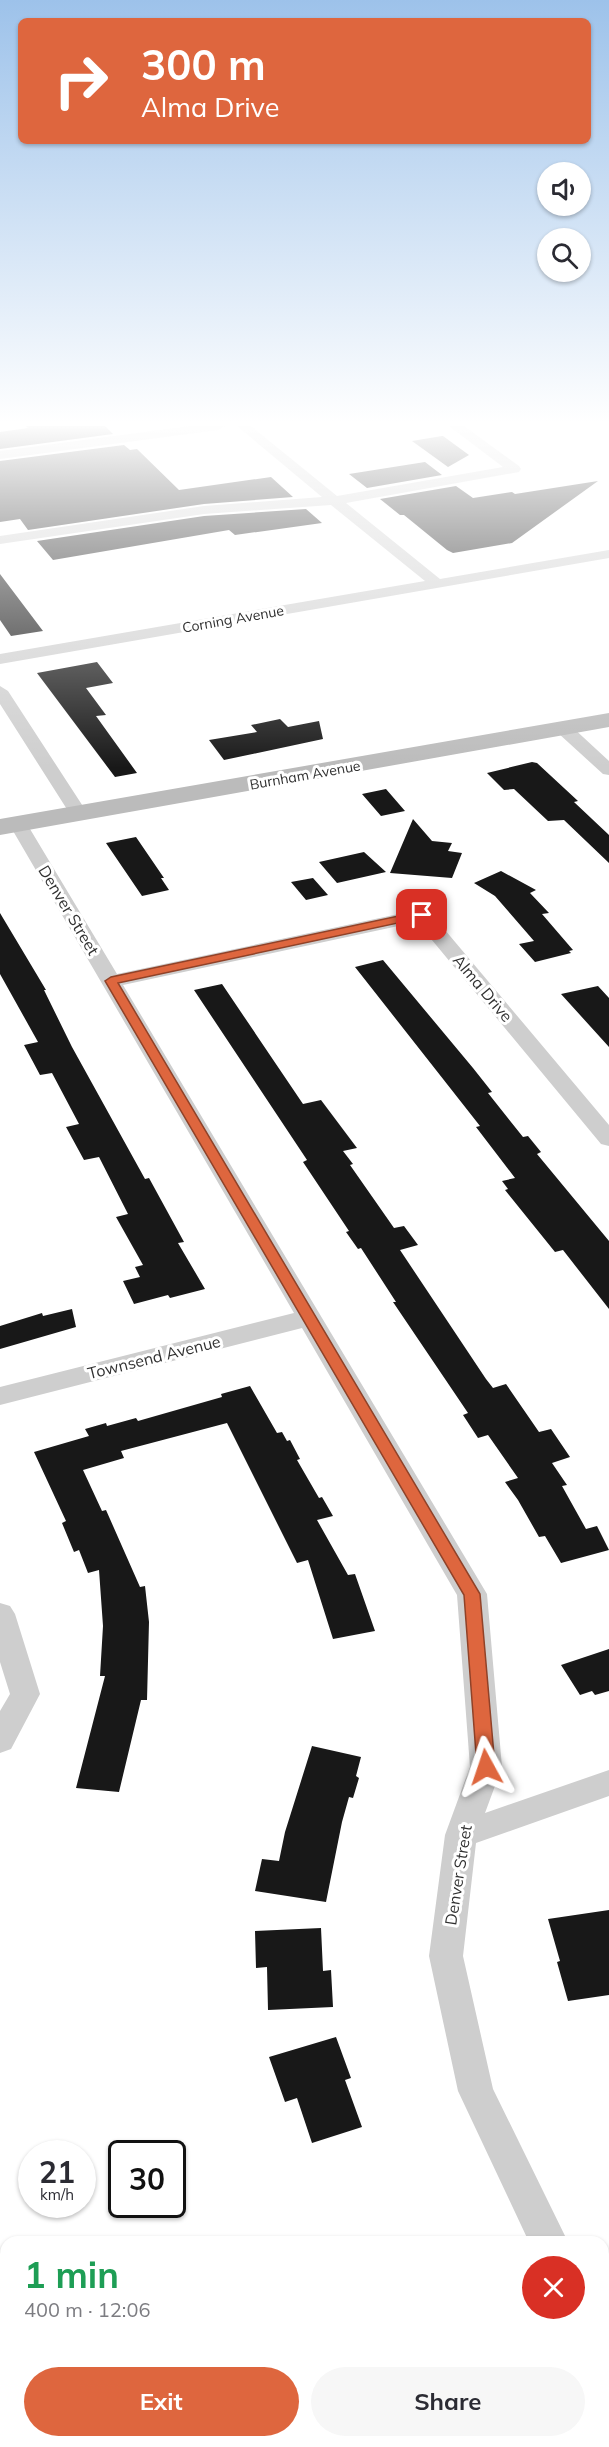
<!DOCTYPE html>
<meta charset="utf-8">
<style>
body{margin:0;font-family:Mulish,sans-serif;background:#f7f7f7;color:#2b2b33;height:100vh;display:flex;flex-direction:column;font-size:22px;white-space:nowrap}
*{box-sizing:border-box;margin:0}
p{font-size:20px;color:#7c7c81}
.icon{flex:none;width:33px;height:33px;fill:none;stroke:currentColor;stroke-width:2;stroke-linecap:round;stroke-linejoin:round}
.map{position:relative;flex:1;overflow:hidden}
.details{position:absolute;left:0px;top:2236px;width:609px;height:212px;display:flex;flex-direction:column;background:#fff;border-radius:18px 18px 0 0;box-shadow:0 2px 4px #0004}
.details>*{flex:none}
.top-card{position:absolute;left:18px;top:18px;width:573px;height:126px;border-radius:9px;box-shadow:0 2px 4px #0004;background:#de663e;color:#fff;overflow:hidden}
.tools{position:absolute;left:537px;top:162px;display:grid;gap:12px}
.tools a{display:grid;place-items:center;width:54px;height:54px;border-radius:50%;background:#fff;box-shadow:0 2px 4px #0004;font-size:30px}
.speed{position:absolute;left:18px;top:2140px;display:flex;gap:12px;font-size:30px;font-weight:700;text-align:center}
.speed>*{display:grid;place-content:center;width:78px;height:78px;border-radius:50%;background:#fff;box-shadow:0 2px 4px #0004;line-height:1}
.speed small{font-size:15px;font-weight:400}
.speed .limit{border:3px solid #111;border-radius:9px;background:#fff;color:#111}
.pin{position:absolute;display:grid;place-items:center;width:51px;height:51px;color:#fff;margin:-26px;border-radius:12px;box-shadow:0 3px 9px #0006}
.me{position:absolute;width:66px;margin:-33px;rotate:355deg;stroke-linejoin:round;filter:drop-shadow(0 0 4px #0008)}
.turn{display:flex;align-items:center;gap:21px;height:126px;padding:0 24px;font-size:27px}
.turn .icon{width:78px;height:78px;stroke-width:2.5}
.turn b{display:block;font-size:42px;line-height:51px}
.round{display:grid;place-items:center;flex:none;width:63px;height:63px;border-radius:32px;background:#f7f7f7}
.headline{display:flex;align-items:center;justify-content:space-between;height:102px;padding:0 24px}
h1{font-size:36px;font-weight:700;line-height:45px;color:#1e9e55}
.cta{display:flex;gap:12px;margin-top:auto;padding:12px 24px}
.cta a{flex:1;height:69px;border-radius:36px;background:#de663e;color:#fff;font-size:24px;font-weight:700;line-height:69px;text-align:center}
.cta a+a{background:#f7f7f7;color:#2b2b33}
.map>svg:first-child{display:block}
</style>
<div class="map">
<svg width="609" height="2447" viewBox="0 0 609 2447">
<rect width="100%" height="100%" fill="#fff"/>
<path fill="#181818" d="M26,426H105L113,434L0,449V432L28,428Z
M442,436H443L469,455L448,467L412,441Z
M124,445L130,450L137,449L179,490L271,477L293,497L204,504L28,530L20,519L0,522V461Z
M425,462L442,475L367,488L349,474Z
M598,481L512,543L453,553L447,550L404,515H400L380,499L456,486L473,498L512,492L515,494Z
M306,509L322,523L235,535L229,530L53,560L37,541L204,516Z
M0,574L43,631L11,636L0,620Z
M97,662L113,683L86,688L106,715L96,716L137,773L115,777L37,673Z
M280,719L288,727L319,721L323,739L224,760L209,740L257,732L251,725Z
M532,762L537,763L578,801L574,802L609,835V863L564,820L548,821L514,789L504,790L487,773Z
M386,789L405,811L381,816L362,794Z
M413,819L432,841L452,843L448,851L462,853L452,878L390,873Z
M136,837L164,878H161L169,890L142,896L106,843Z
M364,852L386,872L337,883L319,862Z
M501,871L536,890L530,893L549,913L542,914L573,950L569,951L571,953L535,962L519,944L534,941L495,896L474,883Z
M313,878L328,895L306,900L291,882Z
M0,913L46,990H44L72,1047L145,1179L149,1178L184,1242L178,1243L205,1289L170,1298L168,1295L134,1304L123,1281L140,1277L135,1267L143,1265L116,1217L128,1214L99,1157L84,1160L66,1127L79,1124L52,1073L40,1075L24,1045L38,1042L0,974Z
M383,960L473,1068L492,1092L488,1093L523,1137L528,1136L541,1152L537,1154L609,1241V1309L563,1250L555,1252L505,1190L508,1189L502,1181L515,1178L476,1127L480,1126L355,967Z
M222,984L303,1104L321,1100L357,1148L343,1151L353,1164L350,1165L394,1228L404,1226L418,1245L400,1250L486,1379L493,1388L506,1384L539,1432L551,1429L570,1457L552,1463L567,1485L562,1486L586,1529L597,1526L609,1550L561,1563L545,1536L539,1537L518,1500L505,1482L518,1478L488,1435L478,1438L463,1415L468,1413L393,1302H396L361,1248L358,1249L346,1232L349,1231L303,1162L307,1160L194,990Z
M598,986L609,998V1047L561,994Z
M72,1309L76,1327L0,1349V1326L42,1313L43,1316Z
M250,1386L277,1433L282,1432L287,1441L290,1440L300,1459L297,1460L319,1498L322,1497L333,1516L317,1520L348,1575L355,1574L375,1631L333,1639L308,1560L297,1563L227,1423L121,1451L124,1458L83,1470L102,1511L106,1510L140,1587L145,1586L149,1622L147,1700H141L119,1792L76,1788L105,1676H100L103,1626L99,1570L88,1573L79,1550L74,1552L62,1523L66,1521L34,1452L89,1436L85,1429L106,1423L107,1426L136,1418L138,1421L222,1397L221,1394Z
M609,1649V1691L595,1695L592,1691L580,1695L561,1665Z
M312,1746L361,1757L356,1776L359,1778L353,1798L349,1797L342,1822L326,1902L255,1891L262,1859L279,1861L285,1832Z
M609,1910V1995L568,2001L557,1962L560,1961L548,1919Z
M321,1928L323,1971L331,1970L333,2007L268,2010L267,1967L256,1968L255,1931Z
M336,2037L351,2078L345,2080L362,2127L312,2143L297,2098L285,2102L269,2057Z"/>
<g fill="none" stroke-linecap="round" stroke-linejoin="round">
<path fill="#cecece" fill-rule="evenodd" d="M190,426H225L218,430L0,459V451Z
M237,426H251L337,496L503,467L449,426H464L519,466L521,469L519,472L346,503L440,579L609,550V558L0,664V654L425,581L331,505L204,514L0,544V536L204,506L322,497Z
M0,686L8,691L88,814L85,818H73L70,814L0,704Z
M564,724L570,725L609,761V775L603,774L558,733L555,729L558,725Z
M18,818L25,820L27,824L117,974L422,909L429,911L609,1125V1146L601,1144L417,922L123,985L487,1594L502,1767L485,1813L609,1770V1796L476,1843L463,1956L493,2089L568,2242H529L458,2091L429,1956L445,1835L470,1767L457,1595L302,1328L0,1405V1387L294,1313L9,824L11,820Z
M0,1603L10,1606L15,1614L40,1694L11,1749L0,1753V1711L10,1694L0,1662Z
M603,2334L609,2337V2386L603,2383Z"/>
<path fill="#bbb" fill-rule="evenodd" d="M609,713V727L0,835V819Z"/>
</g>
<linearGradient id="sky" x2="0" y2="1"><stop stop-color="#9dc2ea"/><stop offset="0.55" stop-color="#fff"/><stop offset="1" stop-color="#fff" stop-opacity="0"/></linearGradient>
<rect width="609" height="768" fill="url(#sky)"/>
<path fill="#de663e" stroke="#904228" stroke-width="1.5" d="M422,911L426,912V917L118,983L480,1594L495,1767L492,1772L486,1774L480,1772L477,1767L464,1595L105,981L111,977Z"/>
<g text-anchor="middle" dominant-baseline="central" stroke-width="6" stroke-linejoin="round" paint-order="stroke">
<g font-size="14" fill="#313131" stroke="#fff">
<text transform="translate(233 619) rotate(-10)">Corning Avenue</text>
<text transform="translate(305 775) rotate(-10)">Burnham Avenue</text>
</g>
<g font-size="16" fill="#313131" stroke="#fff">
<text transform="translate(69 910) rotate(59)">Denver Street</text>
<text transform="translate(483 988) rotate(50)">Alma Drive</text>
<text transform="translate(154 1357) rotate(-14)">Townsend Avenue</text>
<text transform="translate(458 1875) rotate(-81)">Denver Street</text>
</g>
</g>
</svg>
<div class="tools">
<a><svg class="icon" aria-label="sound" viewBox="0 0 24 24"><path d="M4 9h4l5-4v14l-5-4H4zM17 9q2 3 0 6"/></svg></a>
<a><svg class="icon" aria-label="search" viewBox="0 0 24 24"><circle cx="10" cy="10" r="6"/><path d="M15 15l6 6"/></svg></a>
</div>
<div class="speed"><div>21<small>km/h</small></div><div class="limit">30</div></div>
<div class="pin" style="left:422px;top:915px;background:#d93025"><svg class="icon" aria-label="arrive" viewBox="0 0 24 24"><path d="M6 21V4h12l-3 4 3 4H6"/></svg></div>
<svg class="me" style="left:486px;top:1767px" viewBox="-20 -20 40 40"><path d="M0-17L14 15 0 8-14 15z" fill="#de663e" stroke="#fff" stroke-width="4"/></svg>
<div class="top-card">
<div class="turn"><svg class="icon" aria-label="right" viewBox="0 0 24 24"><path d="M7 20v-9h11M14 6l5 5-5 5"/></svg><div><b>300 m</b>Alma Drive</div></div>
</div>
<section class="details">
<div class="headline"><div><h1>1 min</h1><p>400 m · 12:06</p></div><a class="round" style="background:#d93025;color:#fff"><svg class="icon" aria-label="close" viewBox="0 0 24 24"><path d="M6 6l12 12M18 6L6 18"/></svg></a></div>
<div class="cta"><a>Exit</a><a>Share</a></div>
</section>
</div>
